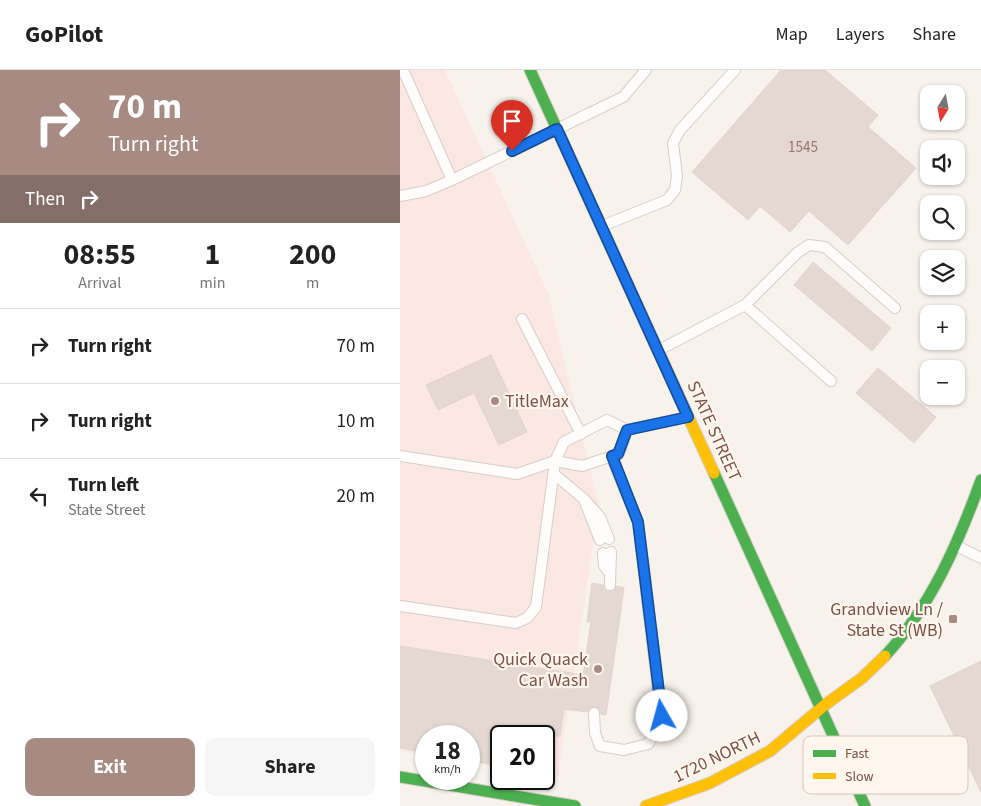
<!DOCTYPE html>
<meta charset="utf-8">
<style>
body{margin:0;font-family:"Source Sans 3",sans-serif;background:#f6f6f6;color:#222;height:100vh;display:flex;flex-direction:column;font-size:19px;white-space:nowrap}
*{box-sizing:border-box;margin:0}
p{font-size:16px;color:#767676}
.icon{flex:none;width:28px;height:28px;fill:none;stroke:currentColor;stroke-width:2;stroke-linecap:round;stroke-linejoin:round}
.map{position:relative;flex:1;overflow:hidden}
.details{display:flex;flex-direction:column;background:#fff;width:400px}
.details>*{flex:none}
.top-card{background:#a78a81;color:#fff;overflow:hidden}
.needle{width:32px;rotate:191deg}
.controls{position:absolute;left:520px;top:15px;display:grid;gap:10px}
.controls a{display:grid;place-items:center;width:45px;height:45px;border-radius:10px;background:#fff;box-shadow:0 1px 4px #0004;font-size:25px}
.speed{position:absolute;left:15px;top:655px;display:flex;gap:10px;font-size:25px;font-weight:700;text-align:center}
.speed>*{display:grid;place-content:center;width:65px;height:65px;border-radius:50%;background:#fff;box-shadow:0 1px 4px #0004;line-height:1}
.speed small{font-size:12px;font-weight:400}
.speed .limit{border:2px solid #111;border-radius:8px;background:#fff;color:#111}
.pin{position:absolute;display:grid;place-items:center;width:42px;height:42px;color:#fff;margin:-51px -21px;border-radius:50% 50% 50% 0;rotate:-45deg;box-shadow:0 0 5px #0007}
.pin .icon{rotate:45deg}
.me{position:absolute;width:55px;margin:-28px;rotate:353deg;stroke-linejoin:round;filter:drop-shadow(0 0 4px #0008)}
.turn{display:flex;align-items:center;gap:18px;height:105px;padding:0 25px;font-size:22px}
.turn .icon{width:65px;height:65px;stroke-width:2.5}
.turn b{display:block;font-size:35px;line-height:42px}
.then{display:flex;align-items:center;height:48px;padding:0 25px;background:#0003;gap:10px;font-size:19px}
.eta{display:flex;justify-content:space-evenly;align-items:center;height:85px;text-align:center}
.eta b{font-size:30px;font-weight:700;line-height:35px}
.cta{display:flex;gap:10px;margin-top:auto;padding:10px 25px}
.cta a{flex:1;height:58px;border-radius:10px;background:#a78a81;color:#fff;font-size:20px;font-weight:700;line-height:58px;text-align:center}
.cta a+a{background:#f6f6f6;color:#222}
ul{padding:0;list-style:none}
li{display:flex;align-items:center;gap:15px;height:75px;padding:0 25px;border-top:1px solid #e0e0e0}
li div{flex:1}
li b{display:block;font-size:19px}
li em{font-style:normal}
header{display:flex;align-items:center;gap:30px;box-sizing:border-box;height:70px;padding:0 25px;background:#fff;border-bottom:1px solid #e0e0e0}
header strong{font-size:24px}
nav{display:flex;gap:28px;margin-inline-start:auto;font-size:18px}
main{display:flex;flex:1;min-height:0}
.map>svg:first-child{display:block}
</style>
<header>
<strong>GoPilot</strong>
<nav><a>Map</a><a>Layers</a><a>Share</a></nav>
</header>
<main>
<section class="details">
<div class="top-card">
<div class="turn"><svg class="icon" aria-label="right" viewBox="0 0 24 24"><path d="M7 20v-9h11M14 6l5 5-5 5"/></svg><div><b>70 m</b>Turn right</div></div>
<div class="then">Then<svg class="icon" aria-label="right" viewBox="0 0 24 24"><path d="M7 20v-9h11M14 6l5 5-5 5"/></svg></div>
</div>
<div class="eta">
<div><b>08:55</b><p>Arrival</p></div>
<div><b>1</b><p>min</p></div>
<div><b>200</b><p>m</p></div>
</div>
<ul>
<li><svg class="icon" aria-label="right" viewBox="0 0 24 24"><path d="M7 20v-9h11M14 6l5 5-5 5"/></svg><div><b>Turn right</b></div><em>70 m</em></li>
<li><svg class="icon" aria-label="right" viewBox="0 0 24 24"><path d="M7 20v-9h11M14 6l5 5-5 5"/></svg><div><b>Turn right</b></div><em>10 m</em></li>
<li><svg class="icon" aria-label="left" viewBox="0 0 24 24"><path d="M17 20v-9H6M10 6l-5 5 5 5"/></svg><div><b>Turn left</b><p>State Street</p></div><em>20 m</em></li>
</ul>
<div class="cta"><a>Exit</a><a>Share</a></div>
</section>
<div class="map">
<svg width="581" height="736" viewBox="0 0 581 736">
<rect width="100%" height="100%" fill="#f8f2ec"/>
<path fill="#fce8e2" d="M0,0H45L148,223L199,436L158,706L144,705V666H101V698L69,692V666H26V685L0,681Z"/>
<path fill="#e5d8d3" stroke="#e2d4cd" d="M381,0H425L478,45L468,57L516,98L448,175L409,141L390,162L360,136L348,150L292,102Z
M413,192L491,258L472,281L394,215Z
M91,285L127,362L99,375L74,323L38,340L26,315Z
M478,298L536,347L514,373L456,323Z
M192,513L203,515L204,519L209,522L217,516L224,518L206,645L201,644L199,639L194,636L187,642L164,639L160,666H101V696L69,690V666H26V683L0,678V576L183,605L191,552H187Z
M581,591V722L530,616Z"/>
<g fill="none" stroke-linecap="round" stroke-linejoin="round">
<g stroke="#d7cdc8" stroke-width="12">
<path id="lane" d="M3,0L52,110
M0,126L26,121L52,110L223,27L246,0
M202,156L267,130L275,120L277,106L273,73L280,60L335,0
M345,235L397,183L409,175L425,177L495,238
M122,249L181,364
M259,280L345,235L431,311
M227,360L219,384L182,396L155,391L164,372L207,350L227,360L287,347
M0,386L117,404L155,391L136,537L127,548L116,553L0,536
M154,404L184,429L200,447L209,469
M185,432L200,470
M557,476L581,488
M203,483L204,496L209,502
M210,515L211,482
M194,643L195,663L200,676L224,680L248,674L258,658L261,646L238,452L211,386"/>
</g>
<g stroke="#d8cdc8" stroke-width="13">
<path id="fast" d="M130,0L227,213
M314,403L465,736
M485,586C531,536 558,474 581,410
M0,707L175,736"/>
</g>
<g stroke="#d8cdc8" stroke-width="13">
<path id="slow" d="M227,213L314,403
M246,736L310,713L370,681L426,634L462,608L485,586"/>
</g>
<use href="#lane" stroke="#fefdfc" stroke-width="10"/>
<use href="#fast" stroke="#4caf50" stroke-width="11"/>
<use href="#slow" stroke="#ffc107" stroke-width="11"/>
</g>
<g fill="none" stroke-linecap="round" stroke-linejoin="round">
<g stroke="#114b97" stroke-width="12">
<path id="route" d="M112,81L157,59L288,347L227,360L218,384L212,386L238,452L262,646"/>
</g>
<use href="#route" stroke="#1a73e8" stroke-width="9"/>
</g>
<g fill="#a78a81" stroke="#fff6ee" stroke-width="2">
<circle cx="95" cy="331" r="5"/>
<rect x="548" y="544" width="10" height="10" rx="2.5"/>
<circle cx="198" cy="599" r="5"/>
</g>
<g text-anchor="middle" dominant-baseline="central" stroke-width="4.5" stroke-linejoin="round" paint-order="stroke">
<g font-size="15" fill="#97766d">
<text x="403" y="77">1545</text>
</g>
<g font-size="18" fill="#7b5248" stroke="#fff6ee" text-anchor="end">
<text x="105" y="331" text-anchor="start">TitleMax</text>
<text x="543" y="539">Grandview Ln /<tspan x="543" dy="21">State St (WB)</tspan></text>
<text x="188" y="589">Quick Quack<tspan x="188" dy="21">Car Wash</tspan></text>
</g>
<g font-size="18" fill="#7b5248" stroke="#fff6ee">
<text transform="translate(314 361) rotate(66)">STATE STREET</text>
<text transform="translate(317 687) rotate(-26)">1720 NORTH</text>
</g>
</g>
<rect x="403" y="666" width="165" height="58" rx="8" fill="#fff6ee" stroke="#d7c5bc" stroke-width="1"/>
<rect x="413" y="680" width="23" height="7" fill="#4caf50"/>
<rect x="413" y="703" width="23" height="6" fill="#ffc107"/>
<g font-size="14" fill="#7b5248">
<text x="445" y="688">Fast</text>
<text x="445" y="711">Slow</text>
</g>
</svg>
<div class="controls">
<a><svg class="needle" viewBox="-14 -14 28 28"><path d="M0-13l5 13h-10z" fill="#e53935"/><path d="M0 13l5-13h-10z" fill="#767676"/></svg></a>
<a><svg class="icon" aria-label="sound" viewBox="0 0 24 24"><path d="M4 9h4l5-4v14l-5-4H4zM17 9q2 3 0 6"/></svg></a>
<a><svg class="icon" aria-label="search" viewBox="0 0 24 24"><circle cx="10" cy="10" r="6"/><path d="M15 15l6 6"/></svg></a>
<a><svg class="icon" aria-label="layers" viewBox="0 0 24 24"><path d="M12 4l9 5-9 5-9-5zM3 14l9 5 9-5"/></svg></a>
<a>+</a>
<a>−</a>
</div>
<div class="speed"><div>18<small>km/h</small></div><div class="limit">20</div></div>
<div class="pin" style="left:112px;top:81px;background:#d93025"><svg class="icon" aria-label="arrive" viewBox="0 0 24 24"><path d="M6 21V4h12l-3 4 3 4H6"/></svg></div>
<svg class="me" style="left:262px;top:646px" viewBox="-20 -20 40 40"><circle r="19" fill="#fff"/><path d="M0-13L10 11 0 6-10 11z" fill="#1a73e8"/></svg>
</div>
</main>
